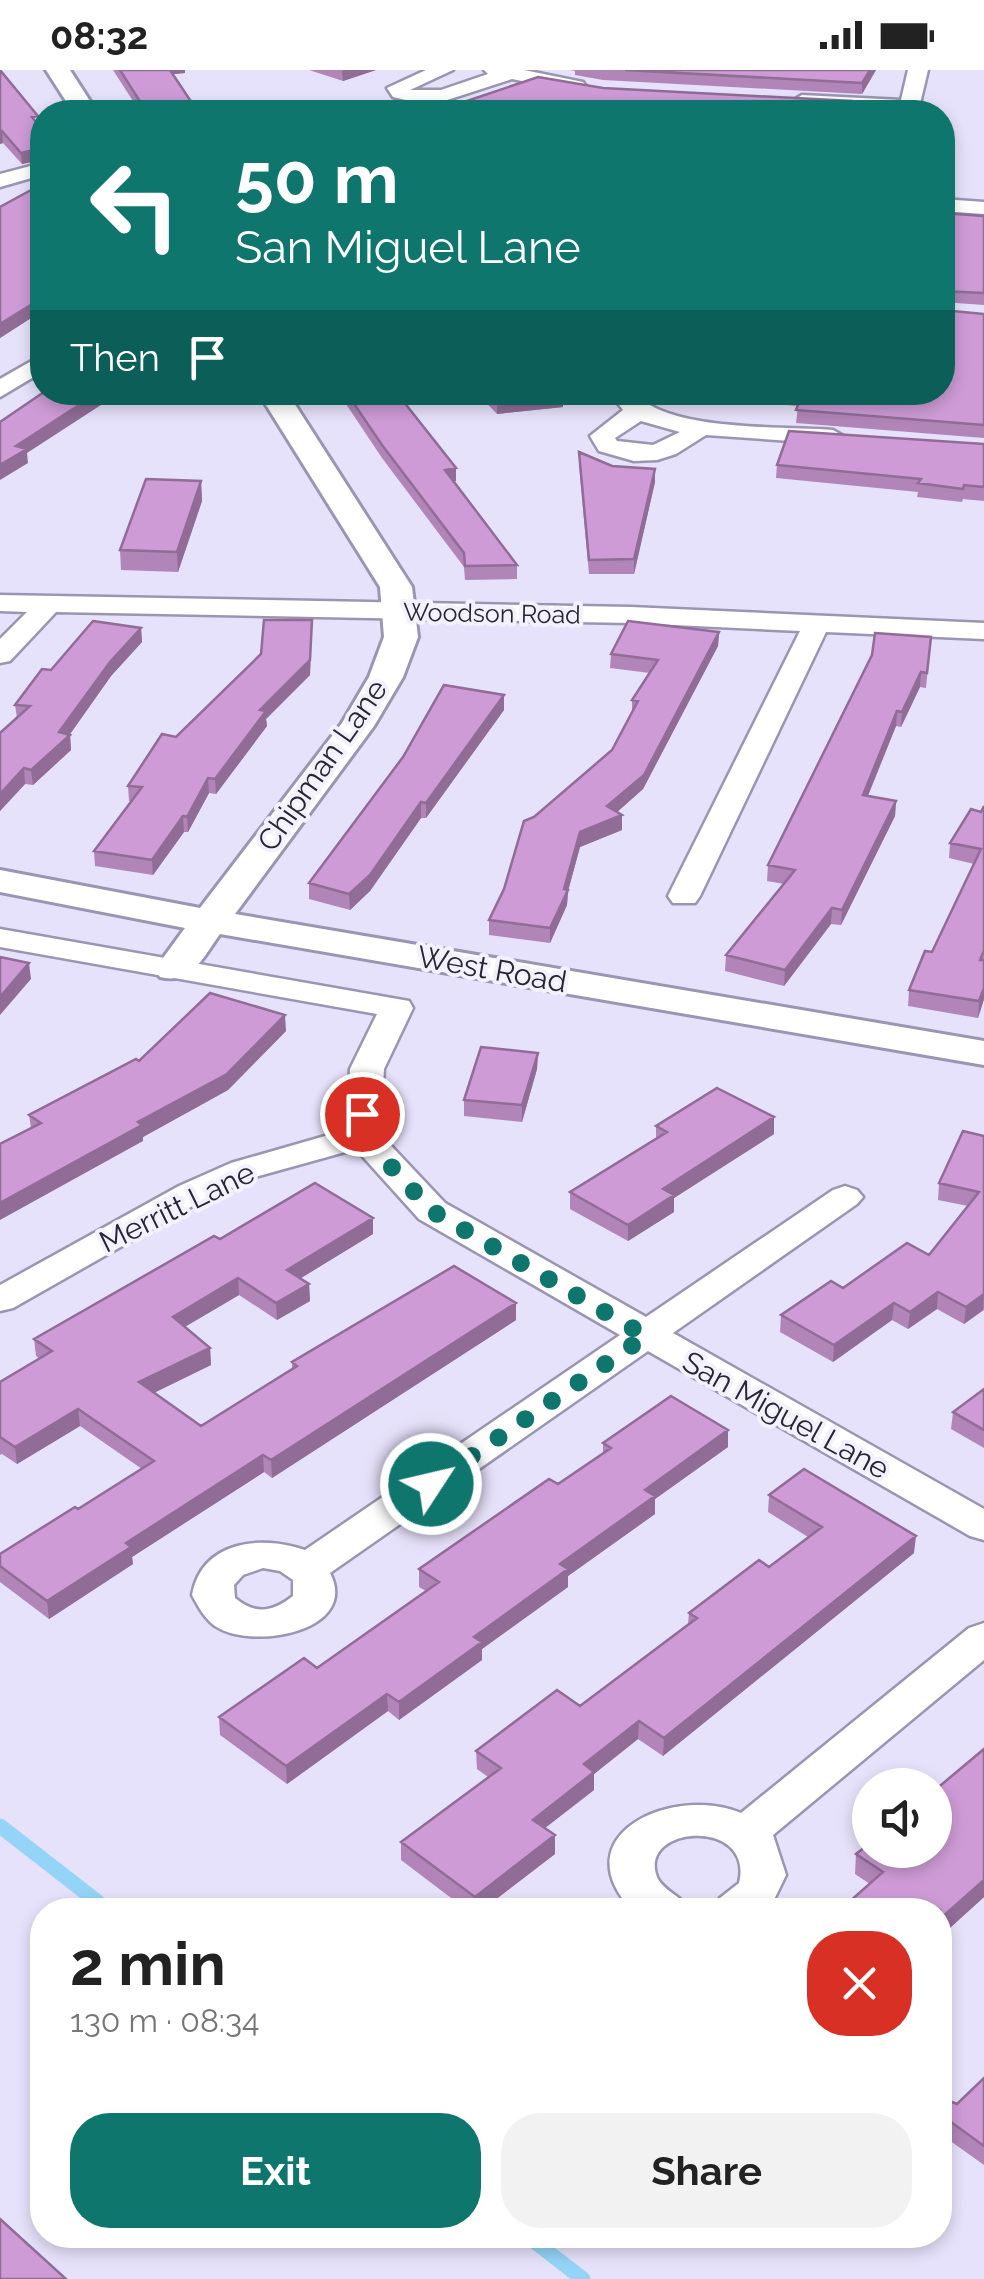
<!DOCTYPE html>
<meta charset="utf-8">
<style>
body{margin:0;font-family:Raleway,sans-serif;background:#f2f2f2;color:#222;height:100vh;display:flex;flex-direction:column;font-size:38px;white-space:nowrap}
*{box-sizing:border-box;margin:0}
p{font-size:32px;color:#767676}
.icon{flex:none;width:55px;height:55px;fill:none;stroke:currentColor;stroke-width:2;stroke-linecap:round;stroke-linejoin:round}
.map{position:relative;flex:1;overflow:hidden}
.drawer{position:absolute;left:30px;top:1828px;width:922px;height:350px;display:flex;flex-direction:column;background:#fff;border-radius:40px;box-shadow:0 5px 15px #0003}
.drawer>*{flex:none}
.hud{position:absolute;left:30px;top:30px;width:925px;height:305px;border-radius:40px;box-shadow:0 5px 15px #0003;background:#0f766e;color:#fff;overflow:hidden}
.buttons{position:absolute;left:852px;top:1698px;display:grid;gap:20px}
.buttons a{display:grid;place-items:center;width:100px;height:100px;border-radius:50%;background:#fff;box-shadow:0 5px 15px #0003;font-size:50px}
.pin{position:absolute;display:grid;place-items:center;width:85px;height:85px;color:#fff;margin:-42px;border:5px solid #fff;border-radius:50%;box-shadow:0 2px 10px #0007}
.me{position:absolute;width:110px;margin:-55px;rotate:55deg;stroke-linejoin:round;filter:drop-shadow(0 0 8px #0008)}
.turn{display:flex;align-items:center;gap:35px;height:210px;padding:0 40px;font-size:45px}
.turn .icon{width:130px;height:130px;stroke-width:2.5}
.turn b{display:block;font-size:70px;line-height:85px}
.then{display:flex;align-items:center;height:95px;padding:0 40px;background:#0003;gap:20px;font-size:38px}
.round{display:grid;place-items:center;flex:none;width:105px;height:105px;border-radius:40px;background:#f2f2f2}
.summary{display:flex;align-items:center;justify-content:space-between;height:170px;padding:0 40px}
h1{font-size:60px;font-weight:700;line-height:75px}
.action{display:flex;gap:20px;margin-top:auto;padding:20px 40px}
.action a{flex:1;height:115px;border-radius:40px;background:#0f766e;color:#fff;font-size:40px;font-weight:700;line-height:115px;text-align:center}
.action a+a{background:#f2f2f2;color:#222}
.status{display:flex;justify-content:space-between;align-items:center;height:70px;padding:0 50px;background:#fff;direction:ltr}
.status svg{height:28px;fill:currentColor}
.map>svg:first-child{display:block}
</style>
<div class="status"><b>08:32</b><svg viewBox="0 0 49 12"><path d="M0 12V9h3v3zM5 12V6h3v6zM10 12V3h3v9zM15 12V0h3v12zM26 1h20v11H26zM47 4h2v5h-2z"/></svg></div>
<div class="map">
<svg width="984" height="2209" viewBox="0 0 984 2209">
<rect width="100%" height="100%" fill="#e7e2fb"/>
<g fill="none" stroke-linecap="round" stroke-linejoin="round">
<path stroke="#94d4f6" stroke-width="15" d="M0,1756L108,1840
M526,2165L583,2209"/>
<g stroke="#9b95b2" stroke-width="5">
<path id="minor" d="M426,0H453L410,20H441L488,4L484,0H524L583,12L586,16L576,22L512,9L441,32H414L393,27L387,18Z
M908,0H928L918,42L802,37L792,31L802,25L901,30Z
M42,93V105L0,117V104Z
M942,129L984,132V144L942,141Z
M42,285V302L0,327V309Z
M609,322H634C666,362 782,356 833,360L845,367L833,374L706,365L676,384L657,390L634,391L599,381L590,366L623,340ZM641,351L680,362L653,375L617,371L615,368Z
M0,525L631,537L984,553V569L826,562L700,826L695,833H673L668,826L800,561L631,553L56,542L10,591L0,593V569L27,542L0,541Z
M0,859L409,931L413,938L384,999L380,1064L445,1133L646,1247L833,1120L845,1116L857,1120L863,1127L857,1134L673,1263L984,1439V1470L970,1466L648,1281L330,1503C360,1561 252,1581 215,1556C204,1548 198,1536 192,1525C202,1470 262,1465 305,1480L620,1265L419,1149L356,1079L255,1107L203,1130L13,1238L0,1241V1215L179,1116L231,1093L346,1060L350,999L377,944L0,877ZM263,1498L280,1501L293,1510V1526C273,1542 255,1545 235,1528L234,1515L243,1505Z
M984,1553V1590L773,1765L786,1805L769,1840H713L720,1828L739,1813C755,1747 637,1755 657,1807C663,1821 682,1826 690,1840H632C562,1765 672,1715 741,1743L969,1558Z"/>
</g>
<g stroke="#9b95b2" stroke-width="6">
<path id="tertiary" d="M46,0H70L97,42H73Z
M258,322H287L412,517L418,567L403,607L374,656L235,844L984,971V995L220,864C203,887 192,915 160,907L155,899L185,858L0,822V800L200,838L342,653L369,607L384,567L380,517Z"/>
</g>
<use href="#minor" fill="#fff" fill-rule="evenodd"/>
<use href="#tertiary" fill="#fff" fill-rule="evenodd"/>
</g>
<path fill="#b185b8" d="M0,0L42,60V90L22,94L3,73L0,74Z
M113,0H185V3L173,4L199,42H140Z
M309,0H376L343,11Z
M570,0H876L862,24L603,10L575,5V1Z
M42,96V241L0,268L39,116L35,111L34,99Z
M942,143L984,146V235L942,232Z
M984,244V368L796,353L798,336L676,325V322H942Z
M338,322H396L456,411L454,412L517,495V509L465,510L464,497L382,388Z
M476,322H561L563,324V337L497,344Z
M984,374V431L963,429L962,432L917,427L918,422L776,408L777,395Z
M579,382L655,412L634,504H589L579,395Z
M201,411L202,431L178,502L121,500L120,480Z
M312,550L310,605L266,649L267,656L216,724L209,723L188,762H184L153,805L95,796L94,781L132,731H129L128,716L176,667Z
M141,558L142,572L111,606L70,664L71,680L33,715L25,714L0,741V663L17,648L15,635L51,600Z
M719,562L718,576L643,719L617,742L622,745V760L580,777L568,821L567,835L550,873L489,865V850L504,819L534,747L612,680L632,642V630L650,603L610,598L611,584Z
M931,567L926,618L920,617L901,657L896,656L868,726L896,731L895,746L841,855L831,854L784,916L725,901L726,885L784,814L767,811L768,795Z
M504,625V640L426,748H421L370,821L350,840L309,829V813Z
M984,736V929L978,948L908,936L909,920L932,882L974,794L949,788L950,773L981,742Z
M286,961L228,1020L143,1067V1071L31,1058L29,1045L139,991Z
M538,983L537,999L522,1052L464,1046V1030Z
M774,1047V1064L674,1128V1142L628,1171L570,1139V1122L656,1069V1056Z
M984,1066V1240L964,1254L937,1239L908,1259L892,1250L833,1292L780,1262L781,1245L843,1218L929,1185L968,1136L938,1130L939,1113Z
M373,1164L301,1208L309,1214L310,1231L277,1250L239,1225L185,1257L210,1278L211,1295L154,1323L201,1356L292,1299V1292L516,1233V1250L272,1408L264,1402L132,1487L133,1494L49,1549L0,1512V1484L78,1439L142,1399L80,1356L17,1394L2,1384L0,1385V1312L40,1289L36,1286L34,1269L220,1169Z
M984,1319V1378L951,1359L953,1342Z
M603,1373L728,1377L655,1429V1444L568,1506V1517L482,1579V1590L399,1650L388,1641L287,1714L220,1665L219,1647L317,1598L426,1521L419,1517V1499L558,1414L603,1383Z
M769,1425L914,1483L663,1686L638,1669L594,1704V1720L545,1758L555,1784L482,1840H467L401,1790V1772L488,1707L477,1699L476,1681L580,1636L688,1554L689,1543L769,1497L808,1467L768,1442Z
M984,1679V1827L941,1866L948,1871L946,1891L870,1814L855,1804L856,1784Z
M984,2008V2095L949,2070L940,2085V2027L957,2034Z"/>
<path fill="#906c96" d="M166,0H185V3L166,5Z
M344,0H376L343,11L342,1Z
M870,0H876L862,24V13Z
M2,61L3,73L0,74V62Z
M42,78V90L22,94L21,83Z
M42,228V241L0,268V254Z
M99,322H121L27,383L28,393L0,410V395L16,376Z
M563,324V337L497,344V331Z
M456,398V411L445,413V400Z
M655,399V412L634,504V489Z
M201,411L202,431L178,502L177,482Z
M312,550L310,605L266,649L267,656L216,724L215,709L260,640Z
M141,558L142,572L111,606L68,667L70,665L71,680L33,715L31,700L110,592Z
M719,562L718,576L643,719L607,751V736Z
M921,602L920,617L901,657L902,642Z
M504,625V640L426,748V733Z
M897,641L896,656L862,740L863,725Z
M24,698L25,714L0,741V724Z
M208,708L209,723L188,762L187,747Z
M896,731L895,746L841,855L842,840Z
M421,732V748L370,821L350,840L349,824Z
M622,745V760L580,777L568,821L567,835L550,873V858L564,819L580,762Z
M183,746L184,762L153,805L152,790Z
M832,838L831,854L784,916L785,900Z
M29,893L31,909L0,945V927Z
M984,918V929L978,948L979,931Z
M285,945L286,961L228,1020L143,1067V1071L0,1150V1133L138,1052Z
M538,983L537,999L522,1052V1035Z
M774,1047V1064L674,1128V1142L628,1171V1155L663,1119Z
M373,1148V1164L288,1216L287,1200Z
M238,1208L239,1225L174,1263L173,1247Z
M309,1214L310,1231L277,1250L276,1233Z
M938,1222L937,1239L908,1259L910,1242Z
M984,1224L983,1240L964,1254L966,1237Z
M516,1233V1250L272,1408L271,1390Z
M894,1233L892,1250L833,1292L834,1275Z
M210,1278L211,1295L141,1329L139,1312Z
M78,1339L80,1356L17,1394L15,1377Z
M728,1360V1377L655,1429V1444L568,1506V1517L482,1579V1590L399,1650V1632L645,1420Z
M263,1385L264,1402L132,1487L133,1494L49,1549L47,1531L126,1473Z
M916,1466L914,1483L663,1686L664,1668Z
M387,1624L388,1641L287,1714L286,1696Z
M639,1651L638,1669L594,1704V1720L532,1768L533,1750L584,1694Z
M555,1765V1784L482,1840H475V1827Z
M984,1810V1827L940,1867V1849Z
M948,1871L946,1891L940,1896V1878Z
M951,2052L949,2070L940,2085V2071Z"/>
<path fill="#ce9bd6" stroke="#906c96" stroke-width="2.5" d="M0,0L38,46L32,47L42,60V78L21,83L2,61L0,62Z
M120,0H170L198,42H150L139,30Z
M625,0H870L862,13Z
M538,7L603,18L851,31L846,40H862L861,42H311L458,34Z
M42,96V108L34,99Z
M42,114V228L0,254V137Z
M942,143L984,146V223L942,221Z
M942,240L984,244V355L796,340L803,323L799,322H942Z
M44,322H99L16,376L27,379L0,395V352Z
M346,322H396L456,398L445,400L517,495L465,496L464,483L382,375Z
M489,322H561L563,324L497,331Z
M789,361L984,374V417L964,415L963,419L918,413L921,409L777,395Z
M579,382L612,396L655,399L634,489L589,490Z
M146,409L201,411L177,482L120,480Z
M264,550H312L310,590L260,640L266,641L215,709L208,708L187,747L183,746L152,790L94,781L142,717L128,716L162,664L176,667L261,584Z
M93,551L141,558L110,592L59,662L70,665L31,700L24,698L0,724V663L30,636L15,635L42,599L51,600Z
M628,551L719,562L644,705L607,736L622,745L580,762L564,819L568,820L550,858L489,850L504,819L524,751L534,747L612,680L638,631L632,630L658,590L611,584Z
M875,563L931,567L927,603L921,602L902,642L897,641L863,725L896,731L842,840L832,838L785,900L726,885L795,800L768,795L872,585Z
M444,615L504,625L426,733L421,732L370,805L349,824L309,813L403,687Z
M984,736V881L980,890H984V918L979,931L909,920L925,881L932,882L981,779L950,773L971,739L981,742Z
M0,887L29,893L0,927Z
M210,923L285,945L227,1004L138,1052L142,1055L0,1133V1074L41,1053L29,1045L136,989L139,991Z
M481,977L538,983L522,1035L464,1030Z
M717,1018L774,1047L663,1119L674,1125L628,1155L570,1122L667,1062L656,1056Z
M963,1061L984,1066V1224L966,1237L938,1222L910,1242L894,1233L834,1275L781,1245L831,1211L843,1218L907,1173L929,1185L979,1122L939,1113Z
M315,1113L373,1148L287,1200L309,1214L276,1233L238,1208L173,1247L210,1278L139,1312L201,1356L297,1296L292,1292L454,1196L516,1233L271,1390L263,1385L126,1473L131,1477L47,1531L0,1496V1484L75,1437L78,1439L154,1391L78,1339L15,1377L0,1367V1312L52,1281L34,1269L214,1166L220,1169Z
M984,1319V1360L953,1342Z
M671,1326L728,1360L645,1420L655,1426L560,1494L568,1499L474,1567L482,1572L399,1632L387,1624L286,1696L219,1647L304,1588L317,1598L439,1512L419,1499L549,1409L558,1414L611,1378L603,1373Z
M804,1399L916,1466L664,1668L639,1651L584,1694L594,1702L533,1750L555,1765L475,1827L401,1772L501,1698L476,1681L557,1620L580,1636L697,1548L689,1543L759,1490L769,1497L822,1457L769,1425Z
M984,1679V1810L940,1849V1840H840L883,1802L856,1784L870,1773V1780H935V1720Z
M940,1865L948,1871L940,1878Z
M984,2008V2076L951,2052L940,2071V2027L957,2034Z
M0,2149L66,2209H0Z"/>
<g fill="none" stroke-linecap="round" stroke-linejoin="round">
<path stroke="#0f766e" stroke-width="18" stroke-dasharray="0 32.4" d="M362,1044L363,1066L432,1141L646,1266L431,1414"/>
</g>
<g text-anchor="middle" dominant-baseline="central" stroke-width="8" stroke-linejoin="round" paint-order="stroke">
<g font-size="25" fill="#282631" stroke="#f4f1fe">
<text transform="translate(492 543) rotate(1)">Woodson Road</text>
</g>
<g font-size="30" fill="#282631" stroke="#f4f1fe">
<text transform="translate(322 695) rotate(-55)">Chipman Lane</text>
<text transform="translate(492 899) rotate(10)">West Road</text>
<text transform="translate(177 1137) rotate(-26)">Merritt Lane</text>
<text transform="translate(786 1345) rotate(29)">San Miguel Lane</text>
</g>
</g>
</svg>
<div class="buttons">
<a><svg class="icon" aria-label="sound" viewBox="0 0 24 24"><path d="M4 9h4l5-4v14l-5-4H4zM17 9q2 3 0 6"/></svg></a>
</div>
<div class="pin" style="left:362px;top:1044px;background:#d93025"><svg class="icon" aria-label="arrive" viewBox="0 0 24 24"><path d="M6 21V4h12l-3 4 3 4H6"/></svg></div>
<svg class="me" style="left:431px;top:1414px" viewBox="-20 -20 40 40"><circle r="17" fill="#0f766e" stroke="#fff" stroke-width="3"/><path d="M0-11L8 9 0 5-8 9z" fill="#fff"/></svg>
<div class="hud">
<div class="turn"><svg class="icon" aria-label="left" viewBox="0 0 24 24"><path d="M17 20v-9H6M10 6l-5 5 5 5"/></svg><div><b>50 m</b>San Miguel Lane</div></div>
<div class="then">Then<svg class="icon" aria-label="arrive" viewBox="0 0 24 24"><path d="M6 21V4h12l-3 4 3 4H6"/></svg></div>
</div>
<section class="drawer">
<div class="summary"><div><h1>2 min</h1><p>130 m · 08:34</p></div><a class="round" style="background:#d93025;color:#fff"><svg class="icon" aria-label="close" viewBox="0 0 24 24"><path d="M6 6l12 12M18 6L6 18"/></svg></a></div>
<div class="action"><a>Exit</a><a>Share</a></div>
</section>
</div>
